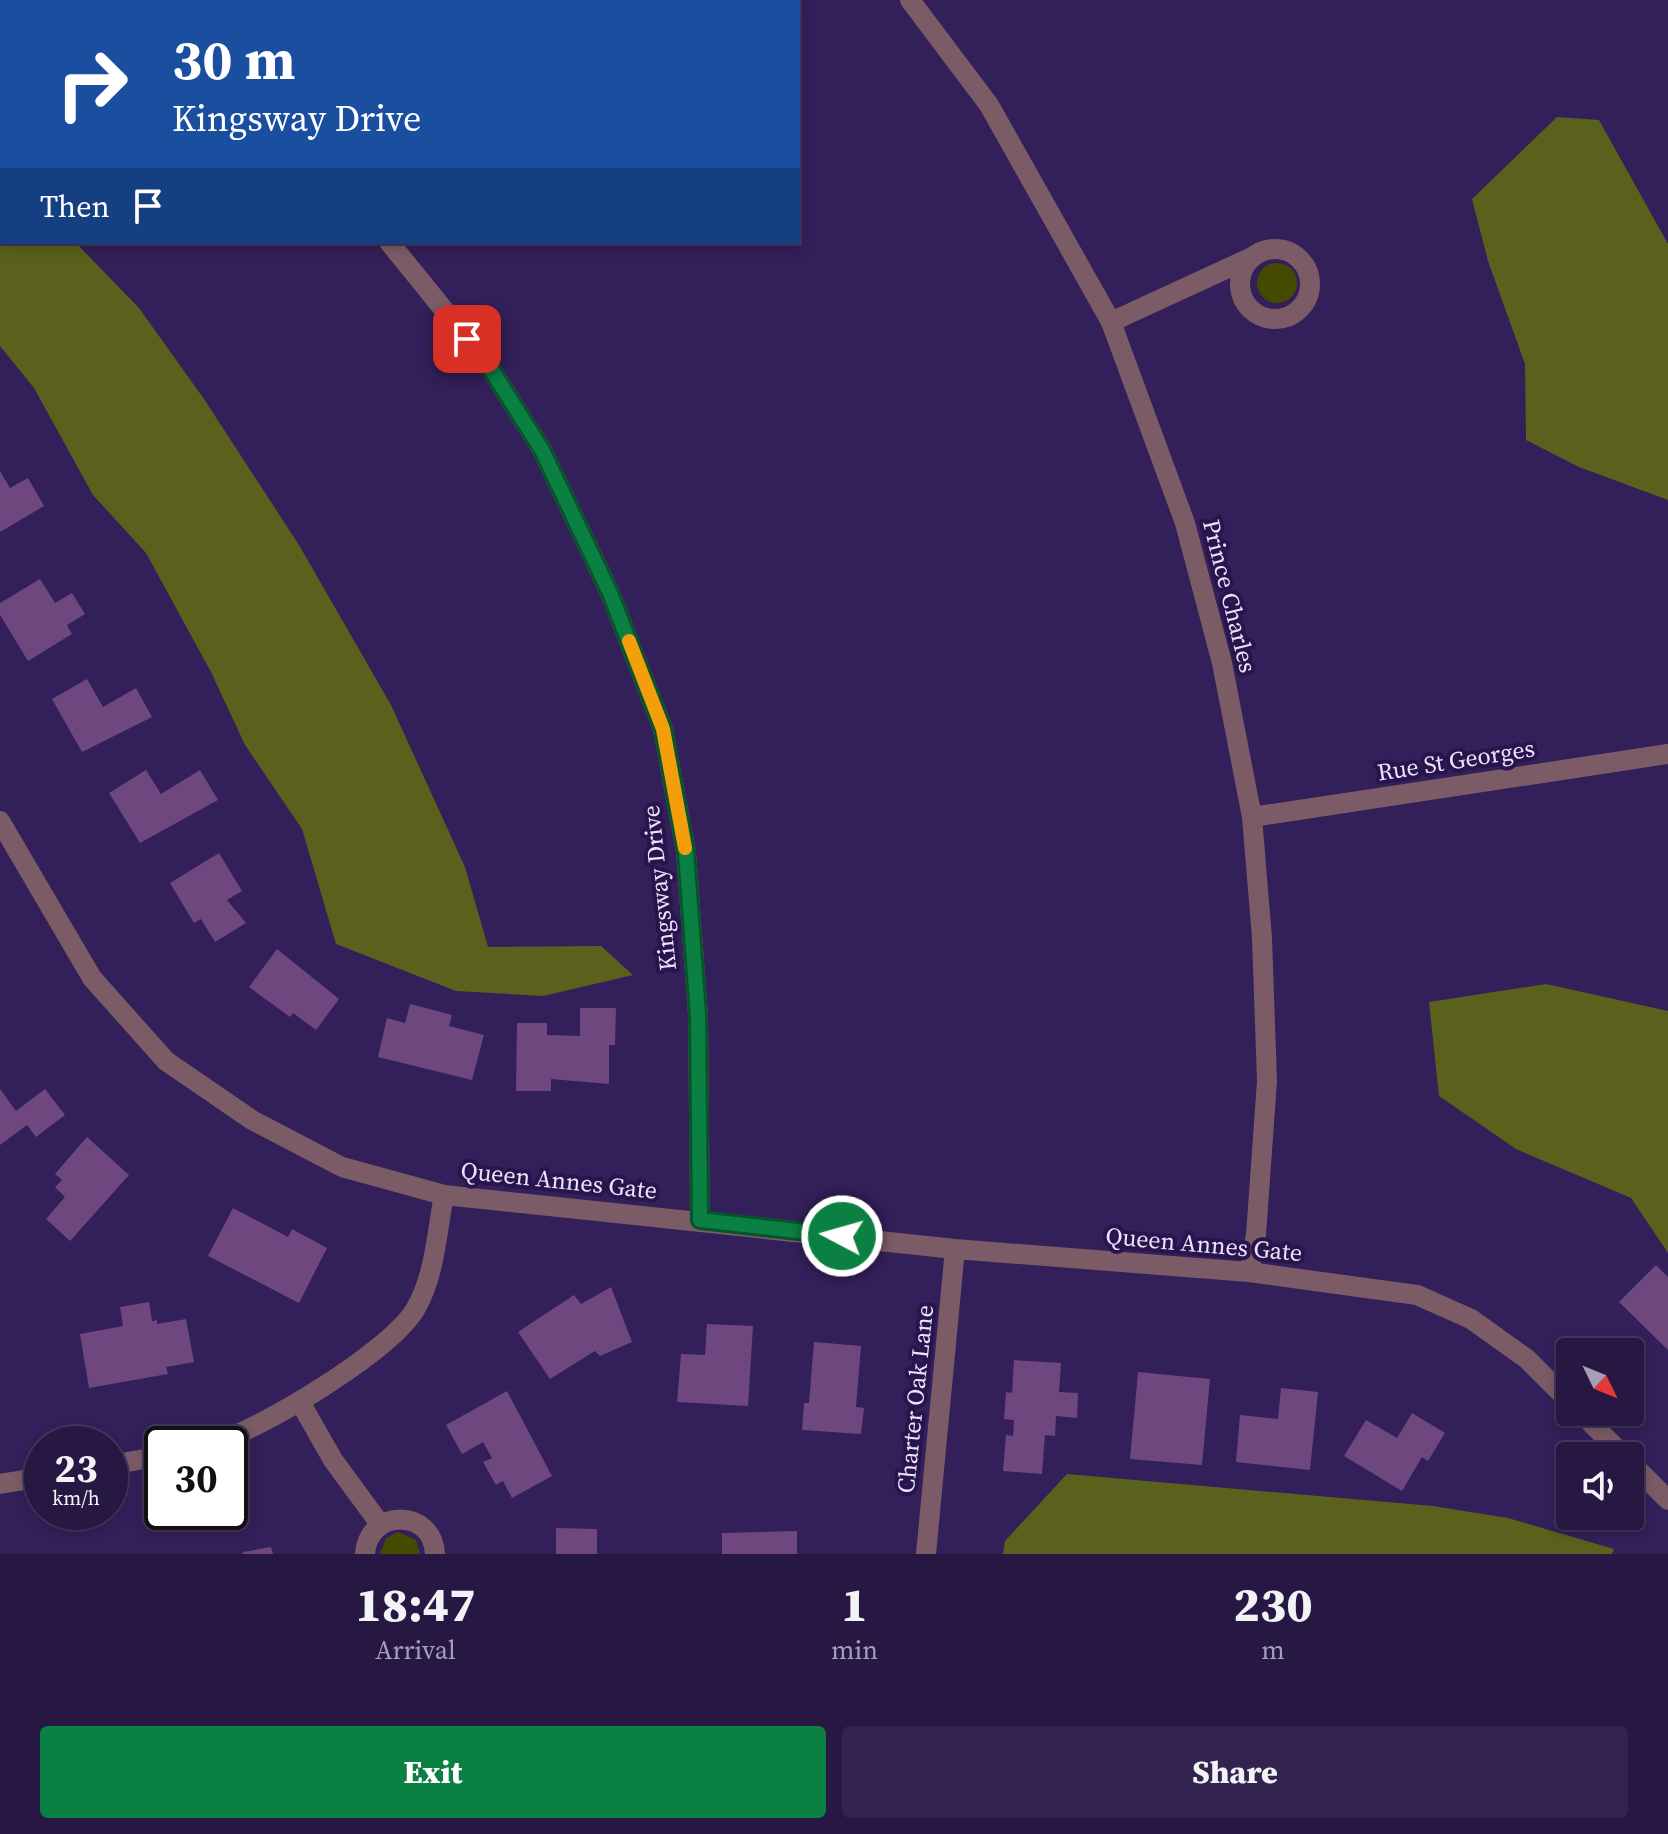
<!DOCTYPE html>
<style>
body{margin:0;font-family:"Source Serif 4",serif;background:#32244e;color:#f1f3f6;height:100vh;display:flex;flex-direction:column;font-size:30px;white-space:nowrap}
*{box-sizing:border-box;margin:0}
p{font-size:26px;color:#a49fb2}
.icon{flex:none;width:44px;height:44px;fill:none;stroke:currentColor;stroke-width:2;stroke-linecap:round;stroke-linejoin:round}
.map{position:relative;height:1554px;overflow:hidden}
.drawer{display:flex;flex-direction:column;background:#261743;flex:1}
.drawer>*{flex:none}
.hud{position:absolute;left:0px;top:0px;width:800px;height:244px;box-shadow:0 4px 12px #0003,0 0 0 2px #42365c;background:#1a4fa0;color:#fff;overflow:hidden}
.needle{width:52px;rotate:133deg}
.tools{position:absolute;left:1556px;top:1338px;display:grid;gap:16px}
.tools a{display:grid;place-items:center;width:88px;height:88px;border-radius:8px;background:#261743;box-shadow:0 4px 12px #0003,0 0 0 2px #42365c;font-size:40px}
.speed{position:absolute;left:24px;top:1426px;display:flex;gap:16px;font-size:40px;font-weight:700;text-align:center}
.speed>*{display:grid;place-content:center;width:104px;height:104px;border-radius:50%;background:#261743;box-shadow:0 4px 12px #0003,0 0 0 2px #42365c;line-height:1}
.speed small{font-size:20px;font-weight:400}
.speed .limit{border:4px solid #111;border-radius:12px;background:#fff;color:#111}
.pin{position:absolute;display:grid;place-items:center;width:68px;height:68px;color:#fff;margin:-34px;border-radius:16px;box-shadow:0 4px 12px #0006}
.me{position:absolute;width:88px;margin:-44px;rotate:276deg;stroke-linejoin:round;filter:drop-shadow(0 0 6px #0008)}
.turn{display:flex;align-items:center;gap:28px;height:168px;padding:0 40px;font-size:36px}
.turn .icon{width:104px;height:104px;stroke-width:2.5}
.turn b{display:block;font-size:56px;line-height:68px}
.then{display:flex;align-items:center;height:76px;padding:0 40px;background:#0003;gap:16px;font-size:30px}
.eta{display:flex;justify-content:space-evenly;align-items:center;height:136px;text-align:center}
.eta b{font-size:48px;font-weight:800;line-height:56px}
.primary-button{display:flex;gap:16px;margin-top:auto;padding:16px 40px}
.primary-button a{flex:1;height:92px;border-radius:8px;background:#0b8043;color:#fff;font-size:32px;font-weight:800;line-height:92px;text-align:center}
.primary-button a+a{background:#32244e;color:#f1f3f6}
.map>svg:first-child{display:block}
</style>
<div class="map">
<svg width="1668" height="1554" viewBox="0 0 1668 1554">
<rect width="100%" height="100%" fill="#331f59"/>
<path fill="#444b00" d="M1257 283a20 20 0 1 1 40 0a20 20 0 1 1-40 0Z
M398,1532L416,1540L420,1554H380L386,1538Z"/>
<path fill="#59611c" d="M1557,117L1599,120L1668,244V500L1579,467L1526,440L1525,364L1488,261L1472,199Z
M0,161L2,242H75L139,308L204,399L299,545L391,705L465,867L488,947L601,946L633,975L543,996L456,991L336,944L302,829L245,745L211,672L146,553L93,495L34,388L0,346Z
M1546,984L1668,1011V1253L1631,1198L1516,1149L1439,1096L1429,1002Z
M1067,1474L1433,1506L1508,1518L1614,1549L1612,1554H1003L1005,1541Z"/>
<path fill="#6f477f" d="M0,471L10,488L28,478L44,506L0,532Z
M40,579L55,603L72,593L85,614L67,625L72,634L28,661L0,615V603Z
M87,679L103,707L136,688L152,717L82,752L52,699Z
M146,770L161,794L200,770L218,800L140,843L109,793Z
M219,853L242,891L227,900L246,923L215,942L201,919L194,923L170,883Z
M277,949L339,999L316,1030L293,1013L290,1017L249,987Z
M410,1004L452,1015L449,1026L484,1035L472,1080L378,1057L387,1018L405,1023Z
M580,1008H616L615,1045H609V1084L551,1079V1091H516L517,1023H547V1035L580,1036Z
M0,1089L16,1111L45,1089L65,1115L36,1137L27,1125L0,1145Z
M87,1137L129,1175L70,1241L46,1219L65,1197L55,1187L62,1180L55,1174Z
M233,1208L288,1237L292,1229L327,1248L299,1303L208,1256Z
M1656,1265L1668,1277V1350L1619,1302Z
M611,1287L632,1342L600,1356L595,1351L550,1379L518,1332L574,1295L581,1304Z
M149,1302L152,1321L157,1320V1324L186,1319L194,1362L166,1367L168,1374L89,1388L80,1334L123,1326L120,1307Z
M707,1324L753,1326L748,1406L677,1402L681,1354L705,1355Z
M814,1342L861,1346L856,1407L864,1408L861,1434L802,1430L804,1403H809Z
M1014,1360L1061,1363L1059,1392L1078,1393L1077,1418L1056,1416L1055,1436L1045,1435L1042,1474L1003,1471L1006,1435L1013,1436L1014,1420L1004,1419L1006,1392L1012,1393Z
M1138,1372L1210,1379L1202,1465L1130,1459Z
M1281,1388L1318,1392L1310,1470L1236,1462L1240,1415L1278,1419Z
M507,1391L552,1476L512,1498L503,1481L496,1485L483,1462L492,1458L483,1442L462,1454L446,1425Z
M1412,1413L1445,1433L1428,1461L1422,1457L1402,1491L1344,1456L1366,1420L1397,1438Z
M556,1528L597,1529V1554H556Z
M797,1531V1554H722V1533Z
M271,1547L273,1554H243V1552Z"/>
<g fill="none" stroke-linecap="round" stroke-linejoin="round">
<path stroke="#7b5b66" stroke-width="20" d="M147,0L149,2
M910,0L989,105L1111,322L1185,523L1222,663L1252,817L1262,938L1267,1081L1256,1235L1249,1272
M389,242L487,363L542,450L610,593L663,729L686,852L698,1015L700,1220
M1240 284a35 35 0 1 1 70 0a35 35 0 1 1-70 0Z
M1111,322L1252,257
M1252,817L1668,754
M0,821L92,978L166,1061L252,1120L342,1167L444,1195L955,1249L1249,1272L1417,1295L1471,1319L1527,1359L1570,1402
M300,1402L333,1460L380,1524
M1580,1412L1624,1456
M213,1444C261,1429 392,1351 416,1308C435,1275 437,1231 444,1195
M1630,1462L1668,1500
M110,1465L162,1456
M0,1484L42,1477
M365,1554C368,1508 433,1508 435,1554
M926,1554L955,1249"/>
</g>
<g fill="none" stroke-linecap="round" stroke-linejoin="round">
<g stroke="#07532c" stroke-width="20">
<path id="route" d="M467,339L487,363L542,450L610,593L663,729L686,852L698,1015L700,1220L842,1236"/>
</g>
<use href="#route" stroke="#0b8043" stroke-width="14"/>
<path stroke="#f59e0b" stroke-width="14" d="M629,641L663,729L685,848"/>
</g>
<g text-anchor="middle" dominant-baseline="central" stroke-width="8" stroke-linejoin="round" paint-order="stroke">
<g font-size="24" fill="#e9e4fa" stroke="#29144d">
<text transform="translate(1230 596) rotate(76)">Prince Charles</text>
<text transform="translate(1456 760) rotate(-9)">Rue St Georges</text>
<text transform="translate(659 888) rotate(-96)">Kingsway Drive</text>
<text transform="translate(559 1180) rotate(6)">Queen Annes Gate</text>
<text transform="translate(1204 1244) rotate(5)">Queen Annes Gate</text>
<text transform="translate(915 1399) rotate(-84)">Charter Oak Lane</text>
</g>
</g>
</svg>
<div class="tools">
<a><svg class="needle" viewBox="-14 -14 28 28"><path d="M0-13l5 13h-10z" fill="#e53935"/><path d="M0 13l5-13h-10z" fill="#a49fb2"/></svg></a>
<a><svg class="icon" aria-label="sound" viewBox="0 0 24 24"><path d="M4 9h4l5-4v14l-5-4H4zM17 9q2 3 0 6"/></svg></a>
</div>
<div class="speed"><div>23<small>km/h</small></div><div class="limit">30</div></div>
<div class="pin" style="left:467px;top:339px;background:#d93025"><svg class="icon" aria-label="arrive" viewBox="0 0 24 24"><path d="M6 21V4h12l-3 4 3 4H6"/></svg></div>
<svg class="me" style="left:842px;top:1236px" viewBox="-20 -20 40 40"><circle r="17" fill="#0b8043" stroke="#fff" stroke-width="3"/><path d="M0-11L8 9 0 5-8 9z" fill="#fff"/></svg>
<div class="hud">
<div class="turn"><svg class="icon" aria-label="right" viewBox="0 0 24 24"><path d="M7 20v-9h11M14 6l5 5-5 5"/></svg><div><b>30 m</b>Kingsway Drive</div></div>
<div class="then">Then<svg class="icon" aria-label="arrive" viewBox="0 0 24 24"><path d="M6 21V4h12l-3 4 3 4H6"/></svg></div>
</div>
</div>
<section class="drawer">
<div class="eta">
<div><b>18:47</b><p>Arrival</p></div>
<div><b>1</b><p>min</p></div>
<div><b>230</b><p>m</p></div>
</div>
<div class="primary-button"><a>Exit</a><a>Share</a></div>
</section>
